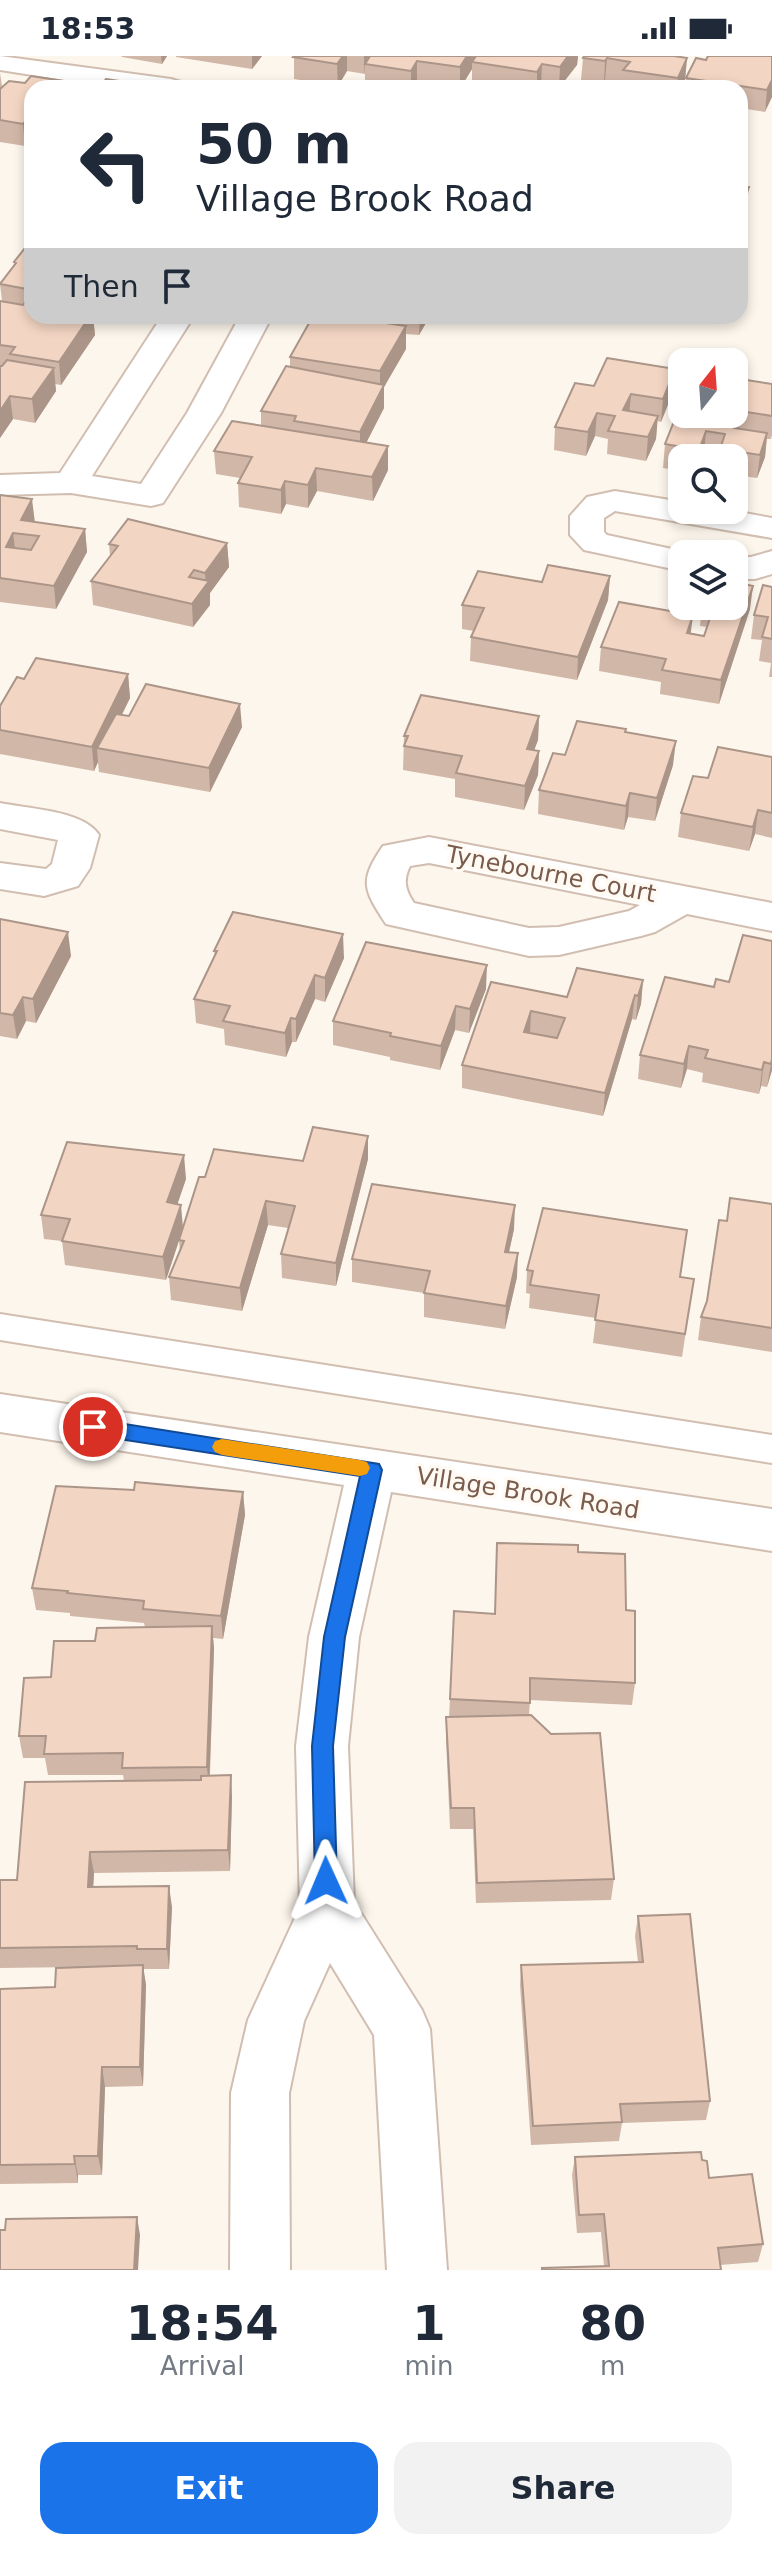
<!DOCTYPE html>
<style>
body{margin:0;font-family:"DejaVu Sans",sans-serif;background:#f2f2f3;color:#1f2937;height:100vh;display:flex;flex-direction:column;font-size:30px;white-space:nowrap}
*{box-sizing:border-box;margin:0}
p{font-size:26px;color:#747a83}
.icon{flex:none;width:44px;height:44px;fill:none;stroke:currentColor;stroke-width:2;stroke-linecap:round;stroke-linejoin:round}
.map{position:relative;height:2214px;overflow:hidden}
.details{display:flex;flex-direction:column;background:#fff;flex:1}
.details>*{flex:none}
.hud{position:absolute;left:24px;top:24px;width:724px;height:244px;border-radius:24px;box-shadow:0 4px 12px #0003;background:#fff;color:#1f2937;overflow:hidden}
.needle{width:52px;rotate:17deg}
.fabs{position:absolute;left:668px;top:292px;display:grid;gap:16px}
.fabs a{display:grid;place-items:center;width:80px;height:80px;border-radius:16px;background:#fff;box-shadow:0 4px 12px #0003;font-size:40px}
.pin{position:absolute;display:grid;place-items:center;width:68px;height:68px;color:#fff;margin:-34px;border:4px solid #fff;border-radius:50%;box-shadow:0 2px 8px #0007}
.me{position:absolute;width:88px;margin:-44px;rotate:359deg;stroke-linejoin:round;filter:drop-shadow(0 0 6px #0008)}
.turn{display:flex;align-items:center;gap:28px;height:168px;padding:0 40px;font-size:36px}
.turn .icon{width:104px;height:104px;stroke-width:2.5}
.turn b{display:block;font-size:56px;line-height:68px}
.then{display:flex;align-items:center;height:76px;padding:0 40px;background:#0003;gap:16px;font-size:30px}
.eta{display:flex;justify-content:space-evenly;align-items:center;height:136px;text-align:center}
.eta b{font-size:48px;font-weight:700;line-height:56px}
.button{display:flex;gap:16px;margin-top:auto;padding:16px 40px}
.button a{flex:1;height:92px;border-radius:24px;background:#1a73e8;color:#fff;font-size:32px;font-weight:700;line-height:92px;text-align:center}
.button a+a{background:#f2f2f3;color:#1f2937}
.status{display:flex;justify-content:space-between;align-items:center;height:56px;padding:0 40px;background:#fff;direction:ltr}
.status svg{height:22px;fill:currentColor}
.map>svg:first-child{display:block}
</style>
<div class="status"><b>18:53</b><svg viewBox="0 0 49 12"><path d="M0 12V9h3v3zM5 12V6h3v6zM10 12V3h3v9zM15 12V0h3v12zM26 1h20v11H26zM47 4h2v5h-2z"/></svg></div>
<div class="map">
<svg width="772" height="2214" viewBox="0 0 772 2214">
<rect width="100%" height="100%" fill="#fdf6ec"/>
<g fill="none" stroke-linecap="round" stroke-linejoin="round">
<g stroke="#d1beb0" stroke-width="4">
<path id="lane" d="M0,1258L772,1379V1407L0,1284Z"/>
</g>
<g stroke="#d1beb0" stroke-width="4">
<path id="street" d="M0,0L171,23L181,26L185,32H115L0,14Z
M162,260H194L92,420L141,428L187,357L240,260H272L221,357L163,447L151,450L71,437L0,439V419L60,417Z
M615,435L682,446V454H728L772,462V482L615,455L604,462V476L607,479L695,498H682V515L584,494L570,479V460L587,441Z
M772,495V518L755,523H734V501H751Z
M0,747C28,753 83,754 99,779L90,812L78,830L44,840L0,833V807L46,813L52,808L58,784L0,773Z
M429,781L772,847V875L687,858L655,876L641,880L559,899L529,900L386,868C363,833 359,825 383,790ZM429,807L640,849L629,855L559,871L529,872L414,847C405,834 403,824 410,810Z
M0,1338L772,1453V1495L391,1436L359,1581L348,1690L354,1846L422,1954L430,1973L447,2214H387L374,1979L330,1907L304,1965L289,2037L290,2214H230L231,2037L248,1964L300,1851L296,1690L309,1581L344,1429L0,1376Z"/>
</g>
<use href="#lane" fill="#fff" fill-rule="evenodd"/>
<use href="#street" fill="#fff" fill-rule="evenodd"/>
</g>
<path fill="#d1b7a8" d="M121,0H167L162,8L122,1Z
M176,0H262L252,13L176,1Z
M294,0H578L577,9L559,32L541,30L540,32H497L472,28V13L461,32H451L417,27L414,32H379L365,30V18L347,15L338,30L294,23Z
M772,0L765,56L740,52V32H685L686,22L706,4Z
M583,2H687L685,24L682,32H622V27L605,24L604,27L581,24Z
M0,17L2,30L32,32V82L25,90L0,86Z
M32,183V260H93L95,279L61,329L55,328L56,335L35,367L13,363L0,382V245H2L0,228L14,210V206Z
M313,260H430L419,279L406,278V293L384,331V352L366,387L388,414L373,445L317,435L308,452L286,448L281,458L239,451L238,427L240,422L216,418L214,395L261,370V355L290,311V301Z
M772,328V379L771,383H767L765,401L757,422L734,419V402H719V401L704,398L702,402H682V415L663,412L665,388L682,358Z
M594,330L673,336L661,366L657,365L656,383L646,405L607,398L608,383L595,380L586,400L554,394L555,371Z
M0,439L35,466L85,473L87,496L56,553L0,546Z
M227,487L229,511L210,537V549L193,571L93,549L91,525L110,500L109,488Z
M610,520L608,544L577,624L470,605L471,581L474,575L462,573V549L542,526Z
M772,531V621H769L771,607L759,605L762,584L751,583L754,559Z
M702,550H734L750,553L719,648L660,638L661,626L599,615L601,591L691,577L704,580L707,571L700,570Z
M128,618L130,642L122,659L242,671L210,736L99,716L98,706L94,715L0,698V650L24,623Z
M539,660L538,684L534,694L539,695L538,719L524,754L455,741V723L403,714L404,680Z
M626,673V676L673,709L655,765L628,761L624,774L538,758L539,734L565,699Z
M772,701V782L755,778L749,795L678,781L681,757L708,722Z
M0,863L71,900L36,967L26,965L17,983L0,980Z
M772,885V1014L767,1031L761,1030L759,1038L702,1026L703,1017L687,1013L681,1032L638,1023L640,999L714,931L729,926Z
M214,895L344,902L325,946L315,943L296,986H292L286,1001L225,989L224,973L196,967L194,943L215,900Z
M643,924L641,948L636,964L632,963L603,1060L462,1032V1009L491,926L567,941Z
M486,933L469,977L455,974L440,1014L390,1004V1001L333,989V965Z
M368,1103L336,1230L282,1222L281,1198L288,1172L268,1169L242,1255L171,1244L169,1221L180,1196L179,1185L166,1224L65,1209L62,1185L44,1183L41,1159L186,1123L177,1148L183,1172L205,1121L303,1105Z
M772,1148V1296L698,1284L701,1261L707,1245L726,1165Z
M514,1173L509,1196L517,1221L505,1273L424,1261V1237L352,1226V1203Z
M684,1197L680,1221L694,1223L682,1301L593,1287L596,1262L529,1252L530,1238L526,1237L527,1214Z
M134,1434L243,1436L245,1459L223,1583L213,1582L214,1592L210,1719L232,1740L230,1815L94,1817L93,1831L172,1851L169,1913H143L146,1929L143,2030L105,2031L102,2119H78V2127L0,2128V1933L55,1931L78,1911L0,1912V1824H17L124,1725L123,1719H48L45,1702H23L19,1680L51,1621L95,1585L145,1571L144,1567L70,1560V1557L36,1554L32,1532Z
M578,1496L626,1554L635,1627L632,1649L530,1644L529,1659L614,1823L611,1844L476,1847L473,1773H450L446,1683V1661H449L450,1643L495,1558Z
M638,1860L710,2045L706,2064L622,2067L619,2085L531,2089L520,1929L521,1909L638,1906L635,1880Z
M575,2101L702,2104L709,2122L763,2188L758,2206L720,2209L604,2210L601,2176L577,2177L572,2119Z"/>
<path fill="#aa9588" d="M161,0H167L162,8Z
M252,0H262L252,13Z
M343,0H347V15L338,30L337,8Z
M364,0H376L365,8L364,18Z
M467,0H480L472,6V13L460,32V11Z
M568,0H578L577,9L559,32L560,11Z
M607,2L605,24L604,27L605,5Z
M687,2L685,24L682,32H677L678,22Z
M417,5V27L414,32H411V15Z
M542,8L541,30L540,32H537V16Z
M772,24V41L765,56L767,34Z
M31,59L32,82L25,90L23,68Z
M749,131L746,153L740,169L741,150Z
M90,260H93L95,279L61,329L59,306Z
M420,260H430L419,279Z
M406,270V293L384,331V352L360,399V376L380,338V315Z
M54,312L56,335L35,367L32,343Z
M675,313L673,336L661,366L663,343Z
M631,338L629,361L623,354Z
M10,340L13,363L0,382V355Z
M741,355L738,378L734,372Z
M597,357L595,380L586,400L588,376Z
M658,360L656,383L646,405L648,381Z
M706,375L704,398L702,402H698L699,394Z
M767,377L765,401L757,422L760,399Z
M388,390V414L373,445L372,421Z
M316,412L317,435L308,452V429Z
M285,425L286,448L281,458V434Z
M32,443L35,467L21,464Z
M85,473L87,496L56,553L54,530Z
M13,477L16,500L6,491Z
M227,487L229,511L210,537V549L193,571L192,548L206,529L205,517Z
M610,520L608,544L577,624L578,601Z
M753,530L750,553L719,648L721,624Z
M693,559L690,583L687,577Z
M128,618L130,642L104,694L97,692L98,706L94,715L92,691Z
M240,648L242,671L210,736L209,712Z
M539,660L538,684L526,716L527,693Z
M676,685L673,709L655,765L657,742Z
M539,695L538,719L524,754L525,730Z
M630,737L628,761L624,774L626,750Z
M758,754L755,778L749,795L753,771Z
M68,876L71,900L36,967L33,943Z
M343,878L344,902L325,946V922Z
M487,909L486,933L469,977L470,953Z
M315,919V943L296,986V963Z
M643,924L641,948L636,964L638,940Z
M635,939L632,963L603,1060L605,1037Z
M23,941L26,965L17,983L13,959Z
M456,950L455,974L440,1014L441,990Z
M531,955L530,979L524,976Z
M291,962L292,986L286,1001L285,977Z
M689,990L687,1013L681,1032L684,1008Z
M772,1003V1014L767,1031L771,1008Z
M764,1006L761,1030L759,1038L762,1014Z
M368,1080V1103L336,1230V1207Z
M184,1099L186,1123L170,1170L167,1146Z
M266,1145L268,1169L242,1255L240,1232Z
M181,1149L183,1172L166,1224L163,1201Z
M515,1149L514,1173L504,1219L505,1196Z
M518,1197L517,1221L505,1273L506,1250Z
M243,1436L245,1459L223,1583L221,1560Z
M212,1570L214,1592L209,1733L207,1711Z
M231,1719L232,1740L230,1815L228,1794Z
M90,1796L94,1817L92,1852L88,1831Z
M169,1830L172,1851L169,1913L167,1893Z
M143,1909L146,1929L143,2030L140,2011Z
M102,2011L105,2031L102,2119L98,2100Z
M74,2100L78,2119V2127L75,2108Z
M137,2161L140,2179L138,2214H134Z"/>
<path fill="#f3d5c3" stroke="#aa9588" stroke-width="2" fill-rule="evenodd" d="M294,0H343L337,8L293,1Z
M370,0H467L460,11L417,5L411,15L365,8Z
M476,0H568L560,11L542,8L537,16L472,6Z
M584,0H674L687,2L678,22L623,14L630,6L607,2L605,5L583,2Z
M708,0H772V24L767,34L686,22L696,2L706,4Z
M31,20L90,29L87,32H32V59H31L23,68L0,64V33L9,25L25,27Z
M106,23L146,29L143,32H99Z
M740,130L749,131L741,150H740Z
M32,183V234L0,228L16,207L14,206Z
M0,245L23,249L26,245L32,246V260H90L59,306L10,298L15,291L0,289Z
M313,260H367L365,264L406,270L380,315L290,301Z
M607,302L675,313L663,343L631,338L623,354L658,360L648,381L608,375L615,360L597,357L588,376L555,371L575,327L594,330Z
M7,304L54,312L32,343L10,340L0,355V310H2Z
M286,310L384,329L360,376L294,365L296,360L261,355Z
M734,322L772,328V360L741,355L734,372L767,377L760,399L720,393L725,378L706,375L699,394L665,388L682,345V358H734Z
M232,365L388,390L372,421L316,412L308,429L285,425L281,434L238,427L252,401L214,395Z
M0,439L32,443L21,464L85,473L54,530L0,522ZM13,477L39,480L31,494L6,491Z
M128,463L227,487L205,517L194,514L189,521L209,525L192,548L91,525L118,490L109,488Z
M548,509L610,520L578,601L471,581L484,552L462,549L478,515L542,526Z
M734,526L753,530L721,624L662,614L666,603L601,591L619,546L693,559L687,577L704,580L714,550H734Z
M763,529L772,531V583L762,581L768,561L754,559Z
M36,602L128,618L92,691L0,674V650L17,621L24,623Z
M146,628L240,648L209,712L97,692L116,658L129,660Z
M421,639L539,660L527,693L539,695L525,730L456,717L462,700L404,690L408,680H404Z
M577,665L626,673L625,676L676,685L657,742L630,737L626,750L539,734L553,697L565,699Z
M718,691L772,701V757L758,754L753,771L681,757L693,720L708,722Z
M233,856L343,878L325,922L315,919L296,963L291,962L285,977L223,965L230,950L194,943L217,895H214Z
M0,863L68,876L33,943L23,941L13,959L0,957Z
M743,879L772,885V1003L771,1008L764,1006L762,1014L705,1002L708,994L689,990L684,1008L640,999L665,921L714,931L716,923L729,926Z
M366,886L487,909L470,953L456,950L441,990L390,980L391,977L333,965Z
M577,912L643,924L638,940L635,939L605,1037L462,1009L491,926L567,941ZM531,955L565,962L557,982L524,976Z
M313,1071L368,1080L336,1207L281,1198L295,1150L266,1145L240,1232L169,1221L184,1185L179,1184L199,1121H205L214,1093L303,1105Z
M67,1086L184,1099L167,1146L181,1149L163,1201L62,1185L70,1163L41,1159Z
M372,1128L515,1149L505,1196L518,1197L506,1250L424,1237L430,1215L352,1203Z
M730,1142L772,1148V1272L701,1261L707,1245L719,1164L727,1165Z
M543,1152L687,1174L680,1221L694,1223L685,1278L595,1264L599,1239L530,1229L533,1215L527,1214Z
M135,1426L243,1436L221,1560L143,1553L144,1545L67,1537L68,1535L32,1532L56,1430L134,1434Z
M497,1487L578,1489V1496L625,1498L626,1554L635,1555V1627L530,1622V1647L450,1643L454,1555L495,1558Z
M212,1570L207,1711L122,1712L123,1697L44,1698L46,1680H19L24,1622L51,1621L54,1585H95L97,1572Z
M531,1659L551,1678L600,1677L614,1823L477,1827L474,1752H451L446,1661Z
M231,1719L228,1794L90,1796L88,1831L169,1830L167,1893H137V1890L0,1892V1824H17L25,1726L201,1724V1720Z
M690,1858L710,2045L620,2048L622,2066L533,2070L521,1909L643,1906L638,1860Z
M143,1909L140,2011H102L98,2100H74L75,2108L0,2109V1933L55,1931L56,1912Z
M701,2096L702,2104L707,2105L709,2122L752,2118L763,2188L718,2192L721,2214H542V2212L609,2210L604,2158L579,2159L575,2101Z
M137,2161L134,2214H0V2174H5L6,2163Z"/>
<path fill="#1a73e8" stroke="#114b97" stroke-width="2" d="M93,1363L379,1408L382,1414L345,1581L333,1690L337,1825L334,1832L326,1835L318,1832L315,1825L312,1690L324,1581L360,1420L93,1379L86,1377L83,1371L86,1366Z"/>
<path fill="#f59e0b" d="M222,1383L360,1404L367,1406L370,1412L367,1418L360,1420L222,1399L215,1396L212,1391L215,1385Z"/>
<g text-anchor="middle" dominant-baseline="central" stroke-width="7" stroke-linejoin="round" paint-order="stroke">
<g font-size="24" fill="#7a5c4d" stroke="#fffaf3">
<text transform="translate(551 818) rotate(11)">Tynebourne Court</text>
<text transform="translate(528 1437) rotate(9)">Village Brook Road</text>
</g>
</g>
</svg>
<div class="fabs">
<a><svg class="needle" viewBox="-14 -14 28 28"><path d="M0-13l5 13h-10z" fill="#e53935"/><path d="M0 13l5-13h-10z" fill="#747a83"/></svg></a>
<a><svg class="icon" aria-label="search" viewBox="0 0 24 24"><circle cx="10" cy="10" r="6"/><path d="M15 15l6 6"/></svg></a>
<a><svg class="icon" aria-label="layers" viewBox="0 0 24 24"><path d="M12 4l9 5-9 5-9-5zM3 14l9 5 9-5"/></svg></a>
</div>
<div class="pin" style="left:93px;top:1371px;background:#d93025"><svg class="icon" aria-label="arrive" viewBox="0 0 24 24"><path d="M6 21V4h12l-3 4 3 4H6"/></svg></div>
<svg class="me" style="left:326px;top:1825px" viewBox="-20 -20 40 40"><path d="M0-17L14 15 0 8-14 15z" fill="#1a73e8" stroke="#fff" stroke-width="4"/></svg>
<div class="hud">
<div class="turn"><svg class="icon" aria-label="left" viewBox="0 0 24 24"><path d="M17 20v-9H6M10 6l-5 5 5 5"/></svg><div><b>50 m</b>Village Brook Road</div></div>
<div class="then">Then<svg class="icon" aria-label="arrive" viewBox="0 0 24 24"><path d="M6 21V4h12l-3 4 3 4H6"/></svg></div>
</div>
</div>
<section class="details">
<div class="eta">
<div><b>18:54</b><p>Arrival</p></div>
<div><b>1</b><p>min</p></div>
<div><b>80</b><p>m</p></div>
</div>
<div class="button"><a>Exit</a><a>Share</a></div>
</section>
